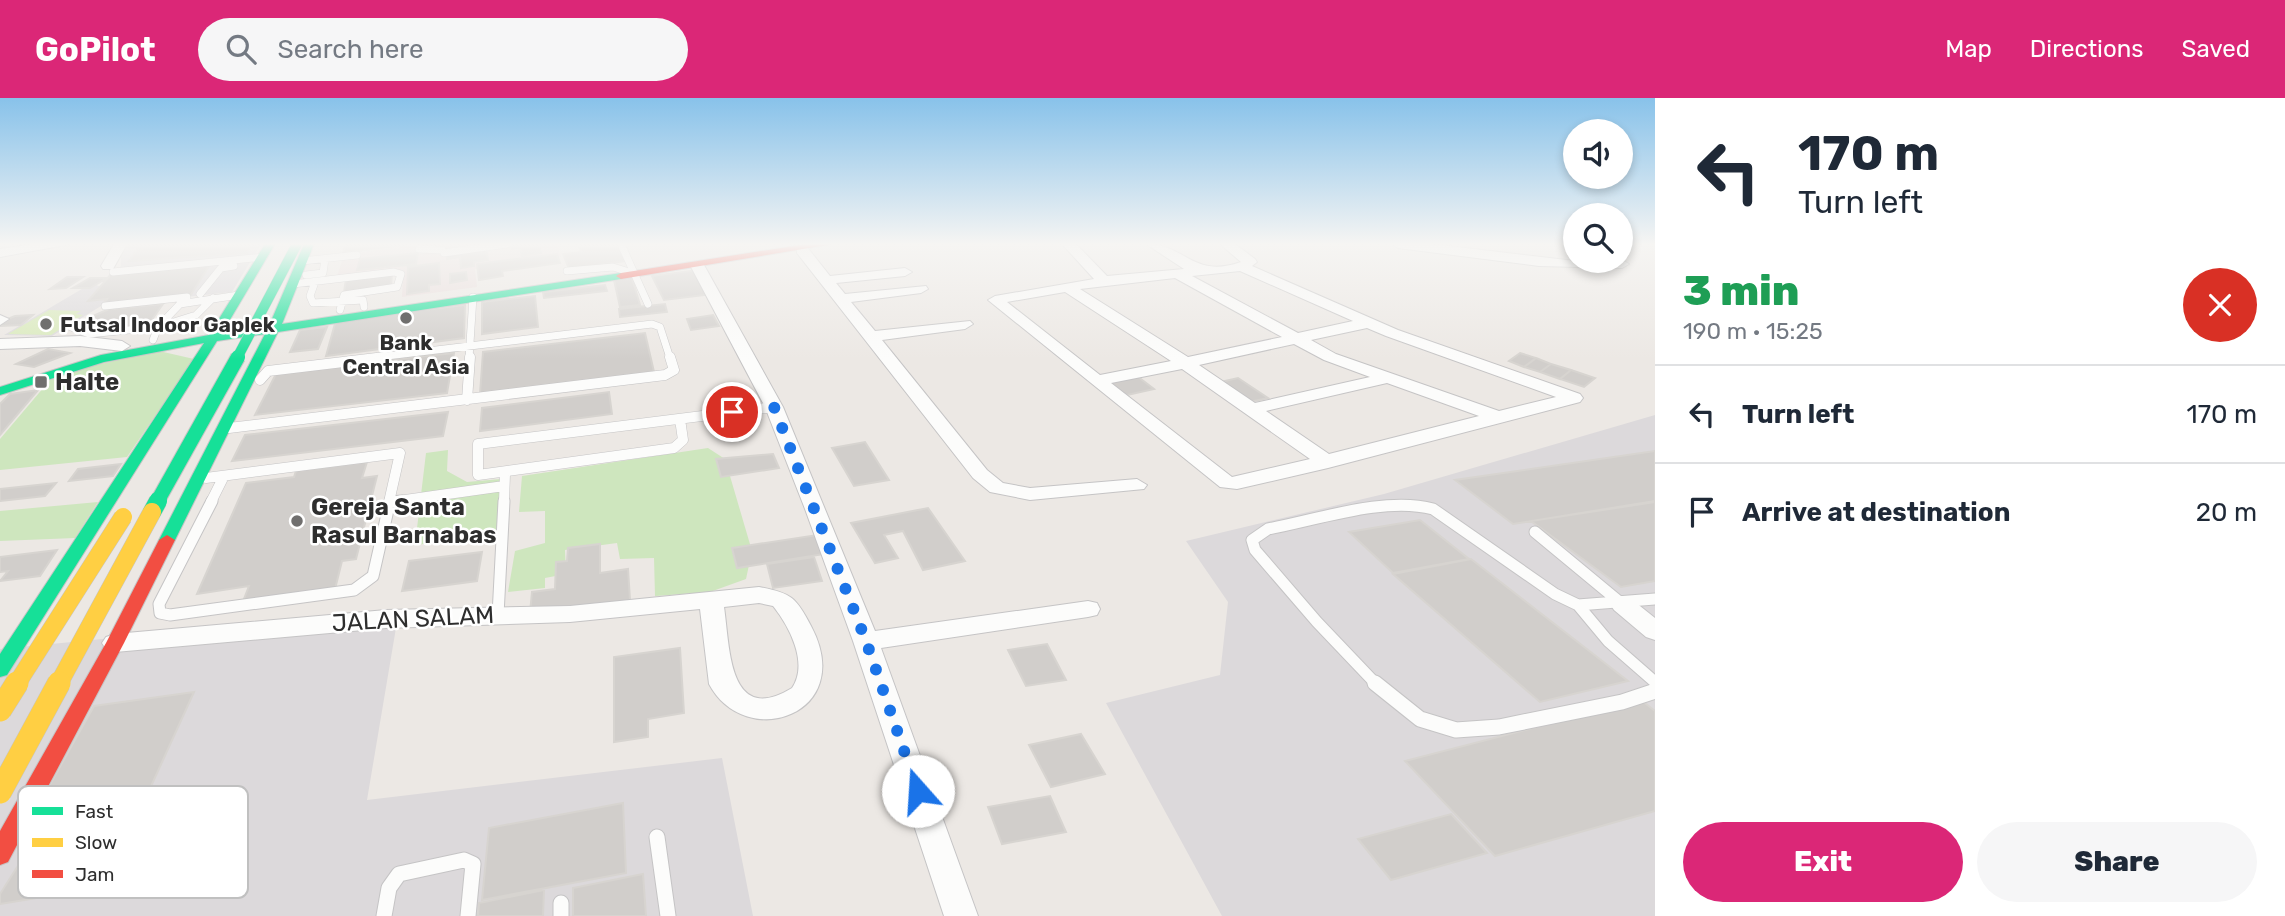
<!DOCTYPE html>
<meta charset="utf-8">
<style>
body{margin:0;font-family:Rubik,sans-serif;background:#f6f6f7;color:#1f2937;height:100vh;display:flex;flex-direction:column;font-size:26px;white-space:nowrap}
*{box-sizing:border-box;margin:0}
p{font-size:23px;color:#747a83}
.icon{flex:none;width:38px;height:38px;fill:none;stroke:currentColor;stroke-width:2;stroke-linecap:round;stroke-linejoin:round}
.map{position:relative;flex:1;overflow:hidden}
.drawer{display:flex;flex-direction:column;background:#fff;width:630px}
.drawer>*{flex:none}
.guide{background:#fff;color:#1f2937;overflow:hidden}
.tools{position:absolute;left:1563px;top:21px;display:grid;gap:14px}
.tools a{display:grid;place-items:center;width:70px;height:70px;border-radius:50%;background:#fff;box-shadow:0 4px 10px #0003;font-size:35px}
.pin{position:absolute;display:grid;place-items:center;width:60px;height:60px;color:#fff;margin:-30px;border:4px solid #fff;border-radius:50%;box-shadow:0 2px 7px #0007}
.me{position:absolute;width:77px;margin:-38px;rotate:341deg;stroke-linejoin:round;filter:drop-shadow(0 0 5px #0008)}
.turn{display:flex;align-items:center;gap:24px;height:147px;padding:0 28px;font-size:32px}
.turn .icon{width:91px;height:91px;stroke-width:2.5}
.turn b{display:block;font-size:49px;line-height:60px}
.round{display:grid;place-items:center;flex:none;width:74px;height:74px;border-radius:37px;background:#f6f6f7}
.head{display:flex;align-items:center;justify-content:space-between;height:119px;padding:0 28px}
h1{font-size:42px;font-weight:800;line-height:52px;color:#1e9e55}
.primary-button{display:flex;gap:14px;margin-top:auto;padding:14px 28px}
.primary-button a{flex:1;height:80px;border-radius:42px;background:#db2777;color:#fff;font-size:28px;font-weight:800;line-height:80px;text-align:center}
.primary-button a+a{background:#f6f6f7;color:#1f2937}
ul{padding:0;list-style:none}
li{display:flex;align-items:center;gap:21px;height:98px;padding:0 28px;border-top:2px solid #e0e1e3}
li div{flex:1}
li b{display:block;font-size:26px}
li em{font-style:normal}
header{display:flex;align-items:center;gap:42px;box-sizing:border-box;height:98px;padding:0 35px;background:#db2777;color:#fff}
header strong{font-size:33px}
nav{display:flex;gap:38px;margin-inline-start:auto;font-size:24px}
.search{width:490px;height:63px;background:#f6f6f7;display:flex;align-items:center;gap:18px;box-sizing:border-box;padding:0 24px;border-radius:38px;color:#747a83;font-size:26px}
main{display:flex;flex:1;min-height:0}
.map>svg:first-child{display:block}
</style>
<header>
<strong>GoPilot</strong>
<div class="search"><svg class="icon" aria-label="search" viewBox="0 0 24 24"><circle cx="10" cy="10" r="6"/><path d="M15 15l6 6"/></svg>Search here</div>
<nav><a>Map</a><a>Directions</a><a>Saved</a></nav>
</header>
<main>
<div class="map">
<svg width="1655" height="818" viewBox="0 0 1655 818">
<rect width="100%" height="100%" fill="#ece8e4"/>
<path fill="#dcd9db" d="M128,146H261L232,194L101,208L52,238L4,237L92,185L101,189L121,168V154Z
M1655,317V818H1222L1106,605L1220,577L1228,504L1186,443L1384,396Z
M399,512L367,702L722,660L753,818H0V551Z"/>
<path fill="#e9dcdb" d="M428,146H557L561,159L475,171L477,189L402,199L403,172L337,179L344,156Z"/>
<path fill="#cee6be" d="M159,253L194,261L127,359L0,372V341L50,282L78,271Z
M708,350L725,361L752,453L746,481L710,494L655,498L654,460L620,461L617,445L565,452L566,476L545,480V490L508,494L515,453L545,445V413L519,414L522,378Z
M448,352L447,373L467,384L501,381L498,437L415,447L426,355Z
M98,404L75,440L0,443V413Z"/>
<path fill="#d9eabb" d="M49,212L81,213L76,216L83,217L51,237L8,236Z"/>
<path fill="#d1cecb" stroke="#d7d4d0" stroke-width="2" d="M181,146H251L247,155L129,163L137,151Z
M346,146H409L343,155Z
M511,146H539L541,155L522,158L520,150L512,151Z
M578,146H618L626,163L569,171L563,156L581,154Z
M486,150L488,162L474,164V168L461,170L460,159L447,161L446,155Z
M418,155L416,166L357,172L360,161Z
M557,156L560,165L502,173L503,178L479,182L477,166Z
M211,165L190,198L102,207L107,201L88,203L112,175Z
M439,165L440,186L429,187V193L407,196L408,169Z
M698,172L713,196L664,202L652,178Z
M466,174L467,182L450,185V176Z
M392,175L391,189L344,194L346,181Z
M67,179H83L66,190L50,191Z
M90,180H107L90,190H73Z
M632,180L640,207L620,209L614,182Z
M605,187L607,193L544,200L543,194Z
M535,198L538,229L482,236V204Z
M163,206L146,230L93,235L83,231L95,217L109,211Z
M665,206L667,214L620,219L619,211Z
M465,207L464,240L326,258L336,222Z
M33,217L21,227L0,228V224L15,218Z
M713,217L719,228L691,232L687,221Z
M327,229L318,251L290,254L300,232Z
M645,235L654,274L480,296L483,254Z
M48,251L70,255L34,269L16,266Z
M454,255L447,295L255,317L277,274Z
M1520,255L1536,260L1524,269L1509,263Z
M1536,260L1551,266L1540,274L1524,269Z
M1551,266L1571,272L1560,281L1540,274Z
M1571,272L1595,280L1584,289L1560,281Z
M1137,278L1154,291L1123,298L1106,285Z
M1238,280L1268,300L1245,305L1216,285Z
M38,292L0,337V306L10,296Z
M609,294L612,316L480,333L482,310Z
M448,314L443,338L232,363L245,337Z
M865,344L889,382L854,388L832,350Z
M1655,353V403L1513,426L1455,382Z
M773,356L779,370L721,379L716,361Z
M367,364L362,380L377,378L356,461L342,463L335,491L242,506L249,488L197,496L246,385L294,379L296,373Z
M121,366L113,378L69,383L78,371Z
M56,385L45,398L0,403V391Z
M1655,404V483L1621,489L1531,423Z
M928,410L965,463L923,472L903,433L884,437L898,460L875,465L851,425Z
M1420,422L1469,461L1393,475L1349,434Z
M817,437L824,456L737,470L732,450Z
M600,446V475L628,471L630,502L530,515L532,494L555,491L556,464L567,463L568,450Z
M57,452L40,478L0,483L8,473L0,474V459Z
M482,454L477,483L402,493L409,463Z
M814,459L822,483L773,490L767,466Z
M1471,461L1628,583L1540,604L1393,476Z
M1047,546L1066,582L1026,588L1008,552Z
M680,550L684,615L648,621V639L614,644V559Z
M194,594L137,719L21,738L94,608Z
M1641,602L1655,613V713L1495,758L1405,663Z
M1081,636L1105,676L1051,689L1029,647Z
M1050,698L1066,734L1002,746L988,709Z
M623,705L626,775L482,802L489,730Z
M1451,716L1487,755L1391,782L1358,741Z
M140,725L110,788L0,806V796L35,741Z
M643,776L646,818H573V790Z
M544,792L543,818H478L479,805Z"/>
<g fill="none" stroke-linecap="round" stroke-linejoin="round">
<g stroke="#c5c4c5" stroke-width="8">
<path id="lane-far3" d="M621,146L648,206
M419,151L442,152
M444,155L507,146
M302,163L357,157
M567,173L613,169L626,173
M113,174L263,159
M306,177L323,175L325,161
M315,184L310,198L313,205L363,202L364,209
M293,186L394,174L401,176L397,189L344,197L340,212
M200,196L221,170L234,168
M105,208L187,199
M71,229L89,236L158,229L180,206L239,197
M153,242L158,229L196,217L213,200
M370,260L652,226L660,229L670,260
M469,260L473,199"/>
</g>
<g stroke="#c5c4c5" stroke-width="11">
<path id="lane-far2" d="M260,282L268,273L385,259
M467,302L470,259
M680,321L683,342L674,350L478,377V346L774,309
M229,330L665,277L674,272L670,259
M206,380L400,355L389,404
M211,404L224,378
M391,404L504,388
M504,404L505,376"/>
</g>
<g stroke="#c5c4c5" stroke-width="13">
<path id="lane-far1" d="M212,403L159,506L160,515L170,517L354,492L373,478L390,403
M391,404L402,403
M1535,434L1622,506
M1578,507L1655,501
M498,517L504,403
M1377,587L1317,524L1255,452L1252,442L1268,431C1317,422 1385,398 1433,411L1555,496L1578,507L1608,543L1655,584"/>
</g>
<g stroke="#c5c4c5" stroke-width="17">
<path id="lane" d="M1375,585L1420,621L1456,632L1499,629L1622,604L1655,593
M657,739L668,818
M561,805V818
M384,818L389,790L399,776L464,762L473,766L468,818"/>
</g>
<g stroke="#c5c4c5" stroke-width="2">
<path id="street" d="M34,146H71L0,159V151Z
M114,146H127L113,171H103L101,168Z
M1062,146H1076L1107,178L1184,171L1146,146C1186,146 1192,181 1241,164L1220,146H1235L1255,161L1257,164L1252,168L1398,232L1580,296L1583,300L1580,304L1328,370L1237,391L1220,389L988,202L995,198L1094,181ZM1240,173L1353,223L1298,235L1192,178ZM1175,180L1282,239L1188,259L1080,191ZM1065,194L1171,263L1100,277L1007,204ZM1367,230L1386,238L1556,299L1499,313L1336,256L1311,242ZM1294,246L1324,262L1370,279L1255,305L1199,267ZM1182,271L1310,361L1232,379L1111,285ZM1387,285L1479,318L1329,356L1266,313Z
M1392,146H1432L1575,163L1622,162L1629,166L1622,170L1539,168L1398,150Z
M802,148L807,149L830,178L905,170L912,174L905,178L836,185L845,196L926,188L928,191L921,195L851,204L875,233L970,223L973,226L965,231L882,242L987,372L1003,385L1030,390L1137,381L1147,387L1144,391L1030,402L990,394L973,380L797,155V149Z
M697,163L704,167L783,309L875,533L1088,503L1097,505L1100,511L1097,517L1088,519L881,550L978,818H944L853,543L805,411L765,309L690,167Z
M0,217L9,221L0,227Z
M80,238L122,243L130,248L122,253L80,248L0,251V241Z
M759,489C791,495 796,499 811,528C858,616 746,655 709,586L700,511L570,524L386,530L115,554L106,551L102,545L106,539L115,536L386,512L570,508ZM759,505L773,508C789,528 809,565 792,590C728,629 730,549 724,509Z
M1622,498L1630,500L1655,520V542L1646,539L1614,512L1610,506L1614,500Z"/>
</g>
<g stroke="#c5c4c5" stroke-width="2">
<path id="fast" d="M265,146H275L222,235L269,228L304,146H314L282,226L621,175L626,178L621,181L278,234L175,442L167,447L159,442L265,236L217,243L7,577L0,579V556L204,245L104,264L0,297V289L101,257L209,237Z"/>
</g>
<g stroke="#c5c4c5" stroke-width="2">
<path id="jam" d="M806,146H833L621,181L616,178L621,175Z
M167,437L175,442L124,545L8,764L0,767V733L106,545L159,442Z"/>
</g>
<use href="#lane-far3" stroke="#fcfcfb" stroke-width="7"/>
<use href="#lane-far2" stroke="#fcfcfb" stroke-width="10"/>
<use href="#lane-far1" stroke="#fcfcfb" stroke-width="11"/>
<use href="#lane" stroke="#fcfcfb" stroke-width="15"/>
<use href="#street" fill="#fcfcfb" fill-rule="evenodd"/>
<use href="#fast" fill="#16e098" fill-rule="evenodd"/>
<use href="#jam" fill="#f24e42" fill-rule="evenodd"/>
<g stroke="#c6c5c4" stroke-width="11" stroke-linecap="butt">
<path id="fast-bridge-far2" d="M237,260L297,146"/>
</g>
<g stroke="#c6c5c4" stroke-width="16" stroke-linecap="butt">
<path id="fast-bridge-far1" d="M157,404L238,259"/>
</g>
<g stroke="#c6c5c4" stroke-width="19" stroke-linecap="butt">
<path id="fast-bridge" d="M152,414L158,403"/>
</g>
<g stroke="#c6c5c4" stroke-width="19" stroke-linecap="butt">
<path id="slow-bridge-far1" d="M16,587L123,419
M58,587L152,414"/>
</g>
<g stroke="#c6c5c4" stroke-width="24" stroke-linecap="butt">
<path id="slow-bridge" d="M0,612L17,585
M0,694L59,585"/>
</g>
<use href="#fast-bridge-far2" stroke="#16e098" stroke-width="10"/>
<use href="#fast-bridge-far1" stroke="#16e098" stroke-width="14"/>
<use href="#fast-bridge" stroke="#16e098" stroke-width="18"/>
<use href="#slow-bridge-far1" stroke="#ffcf43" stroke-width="18"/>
<use href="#slow-bridge" stroke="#ffcf43" stroke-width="23"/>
</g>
<linearGradient id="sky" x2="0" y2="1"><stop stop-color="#88c2ea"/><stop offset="0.56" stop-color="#f6f5f3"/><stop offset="1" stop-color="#f6f5f3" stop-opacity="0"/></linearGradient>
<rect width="1655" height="261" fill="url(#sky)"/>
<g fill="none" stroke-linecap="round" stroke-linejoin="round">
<path stroke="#1a73e8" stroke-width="12" stroke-dasharray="0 21.6" d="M732,314L774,309L866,543L918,693"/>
</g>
<g fill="#706f6e" stroke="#fff" stroke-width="2.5">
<circle cx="406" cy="220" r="7"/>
<circle cx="46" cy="226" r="7"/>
<rect x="34" y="277" width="14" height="14" rx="3.5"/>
<circle cx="297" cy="423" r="7"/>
</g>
<g text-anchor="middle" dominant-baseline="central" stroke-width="5" stroke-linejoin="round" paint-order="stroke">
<g font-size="21" font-weight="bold" fill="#2e2e2e" stroke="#fff" text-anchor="start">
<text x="60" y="226">Futsal Indoor Gaplek</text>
<text x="406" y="244" text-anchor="middle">Bank<tspan x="406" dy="24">Central Asia</tspan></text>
</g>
<g font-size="24" font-weight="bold" fill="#2e2e2e" stroke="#fff" text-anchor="start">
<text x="55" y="284">Halte</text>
<text x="311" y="409">Gereja Santa<tspan x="311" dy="28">Rasul Barnabas</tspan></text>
</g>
<g font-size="24" fill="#2e2e2e" stroke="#fff">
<text transform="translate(413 521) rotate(-3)">JALAN SALAM</text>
</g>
</g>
<rect x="18" y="688" width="230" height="112" rx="10" fill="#fff" stroke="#c0c0c0" stroke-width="2"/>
<rect x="32" y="709" width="31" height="8" fill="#16e098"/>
<rect x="32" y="740" width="31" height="9" fill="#ffcf43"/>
<rect x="32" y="772" width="31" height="8" fill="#f24e42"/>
<g font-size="19" fill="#2e2e2e">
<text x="75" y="720">Fast</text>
<text x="75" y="751">Slow</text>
<text x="75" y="783">Jam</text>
</g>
</svg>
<div class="tools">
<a><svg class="icon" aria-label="sound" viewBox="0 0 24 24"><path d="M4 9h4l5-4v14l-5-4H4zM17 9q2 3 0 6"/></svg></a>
<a><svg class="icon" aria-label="search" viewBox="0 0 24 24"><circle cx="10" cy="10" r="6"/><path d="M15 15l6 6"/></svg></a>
</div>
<div class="pin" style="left:732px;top:314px;background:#d93025"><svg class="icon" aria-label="arrive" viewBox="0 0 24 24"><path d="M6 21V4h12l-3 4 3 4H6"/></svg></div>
<svg class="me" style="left:918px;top:693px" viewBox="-20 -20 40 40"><circle r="19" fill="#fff"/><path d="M0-13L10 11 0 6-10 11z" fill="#1a73e8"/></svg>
</div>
<section class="drawer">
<div class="guide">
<div class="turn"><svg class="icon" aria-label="left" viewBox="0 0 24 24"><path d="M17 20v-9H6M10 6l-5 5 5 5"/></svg><div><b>170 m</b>Turn left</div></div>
</div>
<div class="head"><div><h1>3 min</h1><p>190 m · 15:25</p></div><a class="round" style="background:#d93025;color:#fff"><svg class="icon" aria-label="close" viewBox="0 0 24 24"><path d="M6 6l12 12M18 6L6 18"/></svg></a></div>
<ul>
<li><svg class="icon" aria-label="left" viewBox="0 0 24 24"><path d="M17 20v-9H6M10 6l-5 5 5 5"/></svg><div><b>Turn left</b></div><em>170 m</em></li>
<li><svg class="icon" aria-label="arrive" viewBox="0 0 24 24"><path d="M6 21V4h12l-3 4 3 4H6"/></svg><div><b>Arrive at destination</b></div><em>20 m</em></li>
</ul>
<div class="primary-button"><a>Exit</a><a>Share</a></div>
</section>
</main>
